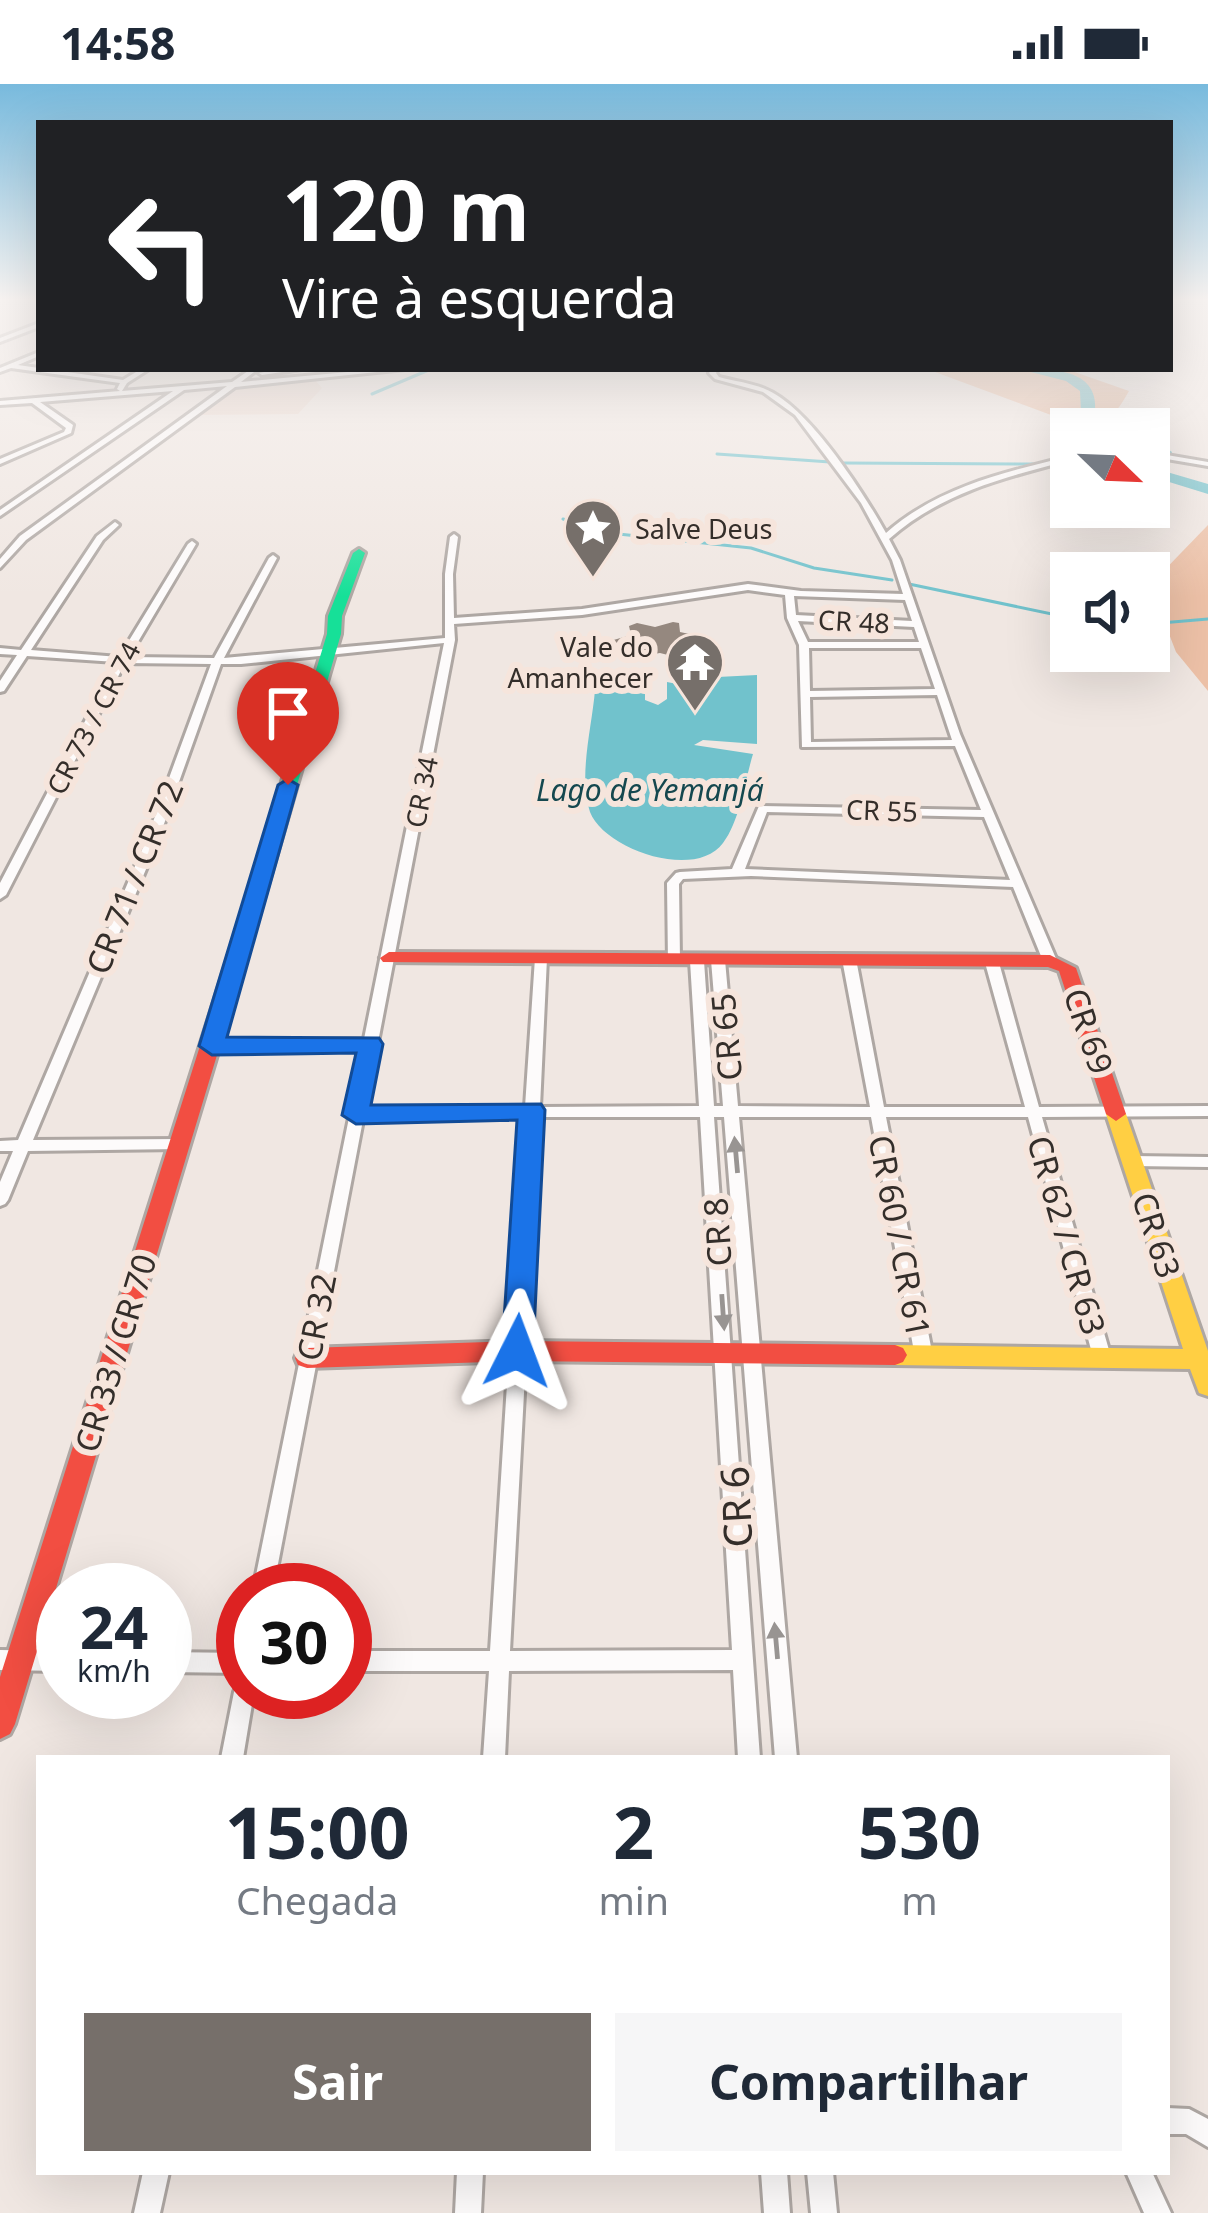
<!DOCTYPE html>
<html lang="pt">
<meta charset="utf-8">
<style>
body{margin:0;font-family:"Noto Sans",sans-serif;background:#f6f6f7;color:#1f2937;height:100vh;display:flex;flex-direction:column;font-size:45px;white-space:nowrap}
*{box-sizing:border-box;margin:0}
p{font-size:39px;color:#747a83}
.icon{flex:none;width:66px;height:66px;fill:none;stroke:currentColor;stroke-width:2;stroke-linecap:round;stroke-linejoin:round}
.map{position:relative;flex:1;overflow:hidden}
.side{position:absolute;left:36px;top:1671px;width:1134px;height:420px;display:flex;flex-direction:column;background:#fff;border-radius:0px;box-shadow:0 12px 48px #0002}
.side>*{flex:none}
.banner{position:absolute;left:36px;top:36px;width:1137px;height:252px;border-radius:0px;box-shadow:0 12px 48px #0002;background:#202124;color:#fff;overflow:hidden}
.needle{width:78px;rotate:113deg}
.buttons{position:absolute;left:1050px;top:324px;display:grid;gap:24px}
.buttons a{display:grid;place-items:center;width:120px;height:120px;border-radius:0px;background:#fff;box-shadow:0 12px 48px #0002;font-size:60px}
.speed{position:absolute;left:36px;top:1479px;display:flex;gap:24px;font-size:60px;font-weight:700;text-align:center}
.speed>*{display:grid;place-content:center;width:156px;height:156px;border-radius:50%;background:#fff;box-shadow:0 12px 48px #0002;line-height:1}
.speed small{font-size:30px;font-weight:400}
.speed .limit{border:18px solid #d22;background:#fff;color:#111}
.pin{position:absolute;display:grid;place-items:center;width:102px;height:102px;color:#fff;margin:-123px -51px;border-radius:50% 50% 50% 0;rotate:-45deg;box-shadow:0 0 12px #0007}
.pin .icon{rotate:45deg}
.me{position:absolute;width:132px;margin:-66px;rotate:3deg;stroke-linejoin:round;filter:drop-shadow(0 0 9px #0008)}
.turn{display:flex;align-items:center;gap:42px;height:252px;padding:0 48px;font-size:54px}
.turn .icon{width:156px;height:156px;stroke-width:2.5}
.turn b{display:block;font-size:84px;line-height:102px}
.eta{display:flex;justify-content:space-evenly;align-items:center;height:204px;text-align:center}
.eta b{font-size:72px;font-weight:700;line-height:84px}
.action{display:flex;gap:24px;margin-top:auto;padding:24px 48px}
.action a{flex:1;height:138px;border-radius:0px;background:#766f6a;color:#fff;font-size:48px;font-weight:700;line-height:138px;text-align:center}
.action a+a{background:#f6f6f7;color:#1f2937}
.status{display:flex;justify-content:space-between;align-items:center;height:84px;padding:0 60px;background:#fff;direction:ltr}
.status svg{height:33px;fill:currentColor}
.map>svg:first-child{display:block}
</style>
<div class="status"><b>14:58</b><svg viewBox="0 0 49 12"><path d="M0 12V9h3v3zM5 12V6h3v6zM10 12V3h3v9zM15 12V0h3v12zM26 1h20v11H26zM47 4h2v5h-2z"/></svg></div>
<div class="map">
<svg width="1208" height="2129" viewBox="0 0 1208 2129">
<rect width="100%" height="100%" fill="#f0e7e2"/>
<path fill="#eddbd2" d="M315,296L322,304L298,330L197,331L235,303Z"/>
<path fill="#edc1a7" d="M927,285H1066L1129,307C1114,333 1108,340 1078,341Z
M1208,441V607L1176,568L1150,501Z"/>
<path fill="#71c2cc" d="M757,591V660L703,656L694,661L753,670C745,696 740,737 723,759C695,797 604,765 590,728C578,693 592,643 595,606L645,605V616L658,621L667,615V598L703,605L698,594Z"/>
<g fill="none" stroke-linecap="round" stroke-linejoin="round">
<path stroke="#71c2cc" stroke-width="3" d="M372,310L431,285
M717,370L830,378
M844,379L1033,380
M1054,381H1071
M1149,383L1162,378
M563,435L609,449L751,464L814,484L892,496
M909,500L1071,534
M1149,540L1208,535"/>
<path fill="#71c2cc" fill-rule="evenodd" d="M1019,285C1052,285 1100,284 1095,329L1081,345L1069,348L1065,342L1081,327L1080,307L1066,297Z
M1149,352L1172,368L1167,388L1208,400V410L1153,393L1156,369L1149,364Z"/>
</g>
<path fill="#95887f" d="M673,538L679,539L680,548L708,554L683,562L688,576L660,569L634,573L632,563L610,557L631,551L629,542L637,539L655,543Z"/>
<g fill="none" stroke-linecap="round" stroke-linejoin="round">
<g stroke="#aea7a3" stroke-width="6">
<path id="street" d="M39,239V243L0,258V254Z
M39,268V272L18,281L123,296L141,285H149L127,299L122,307L232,298L251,285H258L241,298L380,285H405L235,303L26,456L0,484V475L20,452L227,302L184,306L0,432V426L173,307L40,318L73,341L71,349L0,380V375L64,348L66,344L32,319L0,321V317L120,307L117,305L120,299L11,284L0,288V284Z
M280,285H302L262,291L259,289Z
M712,285H718L716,289L719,293C734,297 751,299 765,305C808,322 863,408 886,449C938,403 1005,388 1071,372V376C1005,393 941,409 889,455L900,476L960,650L1057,877L1050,881L1043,877L1013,803L751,792L683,795L679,800L680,876L673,880L668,879L667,799L676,789L680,788L732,785L759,722L981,726L955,662L802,663L799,561L787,534L785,511L748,506L582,531L454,540L455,556L365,1026L525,1023L535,874L541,870L547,874L540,1023L699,1022L690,877L697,873L704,877L714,1022H723L711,876L718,872L725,876L738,1022L870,1023L842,875L849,871L856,875L884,1023H1025L984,875L991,871L998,875L1039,1023L1208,1022V1032L1042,1033L1111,1273L1108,1278L1102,1280L1096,1278L1093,1273L1028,1033H886L933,1273L930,1278L924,1280L918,1278L915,1273L871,1033H739L797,1674H775L724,1033H714L760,1674H738L733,1586L509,1587L505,1674H483L489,1587H345V1567H490L524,1033L363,1036L273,1506H253L363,965L212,967L205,962L212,957L364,955L444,559L241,580H221L159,754L33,1056L181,1055L188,1060L181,1065L28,1067L8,1116L5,1120L0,1122V1098L13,1067H0V1057L18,1056L147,754L211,580L125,579L6,811L0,815V799L116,578L27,572L4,607L0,608V597L17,571L0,570V564L21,566L97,452L115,438L119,441L103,456L31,566L119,573L188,460L192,457L196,460L129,573L214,574L269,474L273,471L277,474L224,574L445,554V490L450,453L454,450L458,453L453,490L454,534L582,525L748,500L801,507L903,510L892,476L861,419L795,331L763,308L715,295L709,289ZM794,512L905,516L912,537L796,531ZM798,537L914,543L919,558H808ZM809,564H921L935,605L810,607ZM937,611L952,656L811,658L810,613ZM767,728L984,733L1010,796L745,785ZM539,1033H700L732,1566L510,1567Z
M1149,368L1208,378V382L1149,372Z
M1133,1072L1208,1073V1083L1133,1082L1125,1077Z
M0,1566L63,1567V1587L0,1586Z
M165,1568L243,1569V1589L165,1588Z
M243,1598V1608H254L243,1674H221L234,1608L237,1601Z
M1167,2024L1189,2025L1208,2035V2063L1186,2050H1167Z
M143,2088H169L160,2129H134Z
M457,2088H483L481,2129H455Z
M761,2088H787L790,2129H764Z
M807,2088H833L837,2129H811Z
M1126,2088H1152L1171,2129H1144Z"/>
</g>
<g stroke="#aea7a3" stroke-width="6">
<path id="fast" d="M359,465L365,469L342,532L341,550L256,842L253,846H241L238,842L327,550L328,532L353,469Z"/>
</g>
<g stroke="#aea7a3" stroke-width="6">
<path id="slow" d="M1116,1023L1126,1030L1208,1267V1312L1199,1309L1190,1285L895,1281L887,1278L883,1271L887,1264L895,1261L1183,1265L1106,1030Z"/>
</g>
<g stroke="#aea7a3" stroke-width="6">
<path id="jam" d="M247,837L256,842L15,1640L10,1650L0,1655V1593L238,842Z
M389,868L1050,871L1076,884L1126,1030L1116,1037L1106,1030L1059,887L1048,883L383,878L380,874Z
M517,1257L895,1261L903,1264L907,1271L903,1278L895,1281L517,1277L307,1284L298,1281L295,1274L298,1267L307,1264Z"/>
</g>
<use href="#street" fill="#fdfbfb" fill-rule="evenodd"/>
<use href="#fast" fill="#16e098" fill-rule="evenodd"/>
<use href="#slow" fill="#ffcf43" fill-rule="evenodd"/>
<use href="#jam" fill="#f24e42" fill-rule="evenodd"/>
</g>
<defs><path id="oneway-solid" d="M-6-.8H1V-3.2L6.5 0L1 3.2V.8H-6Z" transform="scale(3)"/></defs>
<g fill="#989492">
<use href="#oneway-solid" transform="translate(736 1071) rotate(-95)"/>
<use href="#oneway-solid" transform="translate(723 1228) rotate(86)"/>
<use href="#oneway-solid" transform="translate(776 1557) rotate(-95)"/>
</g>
<linearGradient id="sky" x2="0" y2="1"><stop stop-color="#78badd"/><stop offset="0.42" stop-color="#f8f4f2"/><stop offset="1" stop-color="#f8f4f2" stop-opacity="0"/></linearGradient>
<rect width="1208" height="513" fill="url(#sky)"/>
<path fill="#1a73e8" stroke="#114b97" stroke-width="3" d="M288,695L298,701L227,953L379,954L383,960L371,1021L541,1020L545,1026L533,1267L528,1276L517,1280L506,1276L502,1267L517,1036L356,1040L342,1031L356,969L212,971L199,962L278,701Z"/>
<defs>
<g id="sight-pin" transform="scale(3)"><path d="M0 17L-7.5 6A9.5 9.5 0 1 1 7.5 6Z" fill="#766f6a" stroke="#f6e5dc"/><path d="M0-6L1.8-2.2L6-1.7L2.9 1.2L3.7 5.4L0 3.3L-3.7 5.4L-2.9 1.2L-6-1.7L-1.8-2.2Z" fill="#fff"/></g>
<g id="temple-pin" transform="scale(3)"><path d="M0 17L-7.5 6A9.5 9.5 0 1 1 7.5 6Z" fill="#766f6a" stroke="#f6e5dc"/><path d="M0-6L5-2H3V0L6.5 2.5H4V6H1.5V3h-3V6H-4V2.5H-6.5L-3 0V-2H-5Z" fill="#fff"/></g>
</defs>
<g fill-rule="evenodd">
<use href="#sight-pin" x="593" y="444"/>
<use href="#temple-pin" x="695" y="578"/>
</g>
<g text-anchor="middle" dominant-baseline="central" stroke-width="12" stroke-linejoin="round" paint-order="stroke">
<g font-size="27" fill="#342e2a" stroke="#f6e5dc" text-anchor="start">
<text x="635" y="444">Salve Deus</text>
<text x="653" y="562" text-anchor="end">Vale do<tspan x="653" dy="31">Amanhecer</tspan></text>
</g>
<g font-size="27" fill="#342e2a" stroke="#f6e5dc">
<text transform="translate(854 537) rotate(3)">CR 48</text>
<text transform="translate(93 634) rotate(-62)">CR 73 / CR 74</text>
<text transform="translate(421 708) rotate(-79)">CR 34</text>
<text transform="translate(882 726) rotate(2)">CR 55</text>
</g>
<g font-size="30" font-style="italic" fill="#15484f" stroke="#f6e5dc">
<text x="650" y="705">Lago de Yemanjá</text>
</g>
<g font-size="33" fill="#342e2a" stroke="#f6e5dc">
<text transform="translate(134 793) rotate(-68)">CR 71 / CR 72</text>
<text transform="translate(1089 947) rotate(71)">CR 69</text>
<text transform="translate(726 953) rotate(-95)">CR 65</text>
<text transform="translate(717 1148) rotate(-94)">CR 8</text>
<text transform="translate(1067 1151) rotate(74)">CR 62 / CR 63</text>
<text transform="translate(1157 1151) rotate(72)">CR 63</text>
<text transform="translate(900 1152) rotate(79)">CR 60 / CR 61</text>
<text transform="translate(316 1233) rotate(-79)">CR 32</text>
<text transform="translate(115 1269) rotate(-73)">CR 33 / CR 70</text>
</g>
<g font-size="39" fill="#342e2a" stroke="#f6e5dc">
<text transform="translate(735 1423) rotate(-93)">CR 6</text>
</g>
</g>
</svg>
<div class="buttons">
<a><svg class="needle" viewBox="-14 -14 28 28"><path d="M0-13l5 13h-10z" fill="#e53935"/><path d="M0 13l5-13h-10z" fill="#747a83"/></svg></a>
<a><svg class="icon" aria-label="sound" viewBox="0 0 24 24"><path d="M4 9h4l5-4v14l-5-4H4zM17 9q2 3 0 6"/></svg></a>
</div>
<div class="speed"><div>24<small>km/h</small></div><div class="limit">30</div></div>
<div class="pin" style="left:288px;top:701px;background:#d93025"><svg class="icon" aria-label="arrive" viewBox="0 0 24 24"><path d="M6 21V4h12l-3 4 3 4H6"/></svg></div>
<svg class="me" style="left:517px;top:1267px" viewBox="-20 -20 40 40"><path d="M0-17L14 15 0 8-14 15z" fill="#1a73e8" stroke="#fff" stroke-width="4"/></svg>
<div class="banner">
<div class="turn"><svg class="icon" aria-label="left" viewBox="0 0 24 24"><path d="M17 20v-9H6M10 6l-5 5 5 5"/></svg><div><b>120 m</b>Vire à esquerda</div></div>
</div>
<section class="side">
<div class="eta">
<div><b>15:00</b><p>Chegada</p></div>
<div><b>2</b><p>min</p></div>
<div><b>530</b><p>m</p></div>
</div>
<div class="action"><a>Sair</a><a>Compartilhar</a></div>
</section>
</div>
